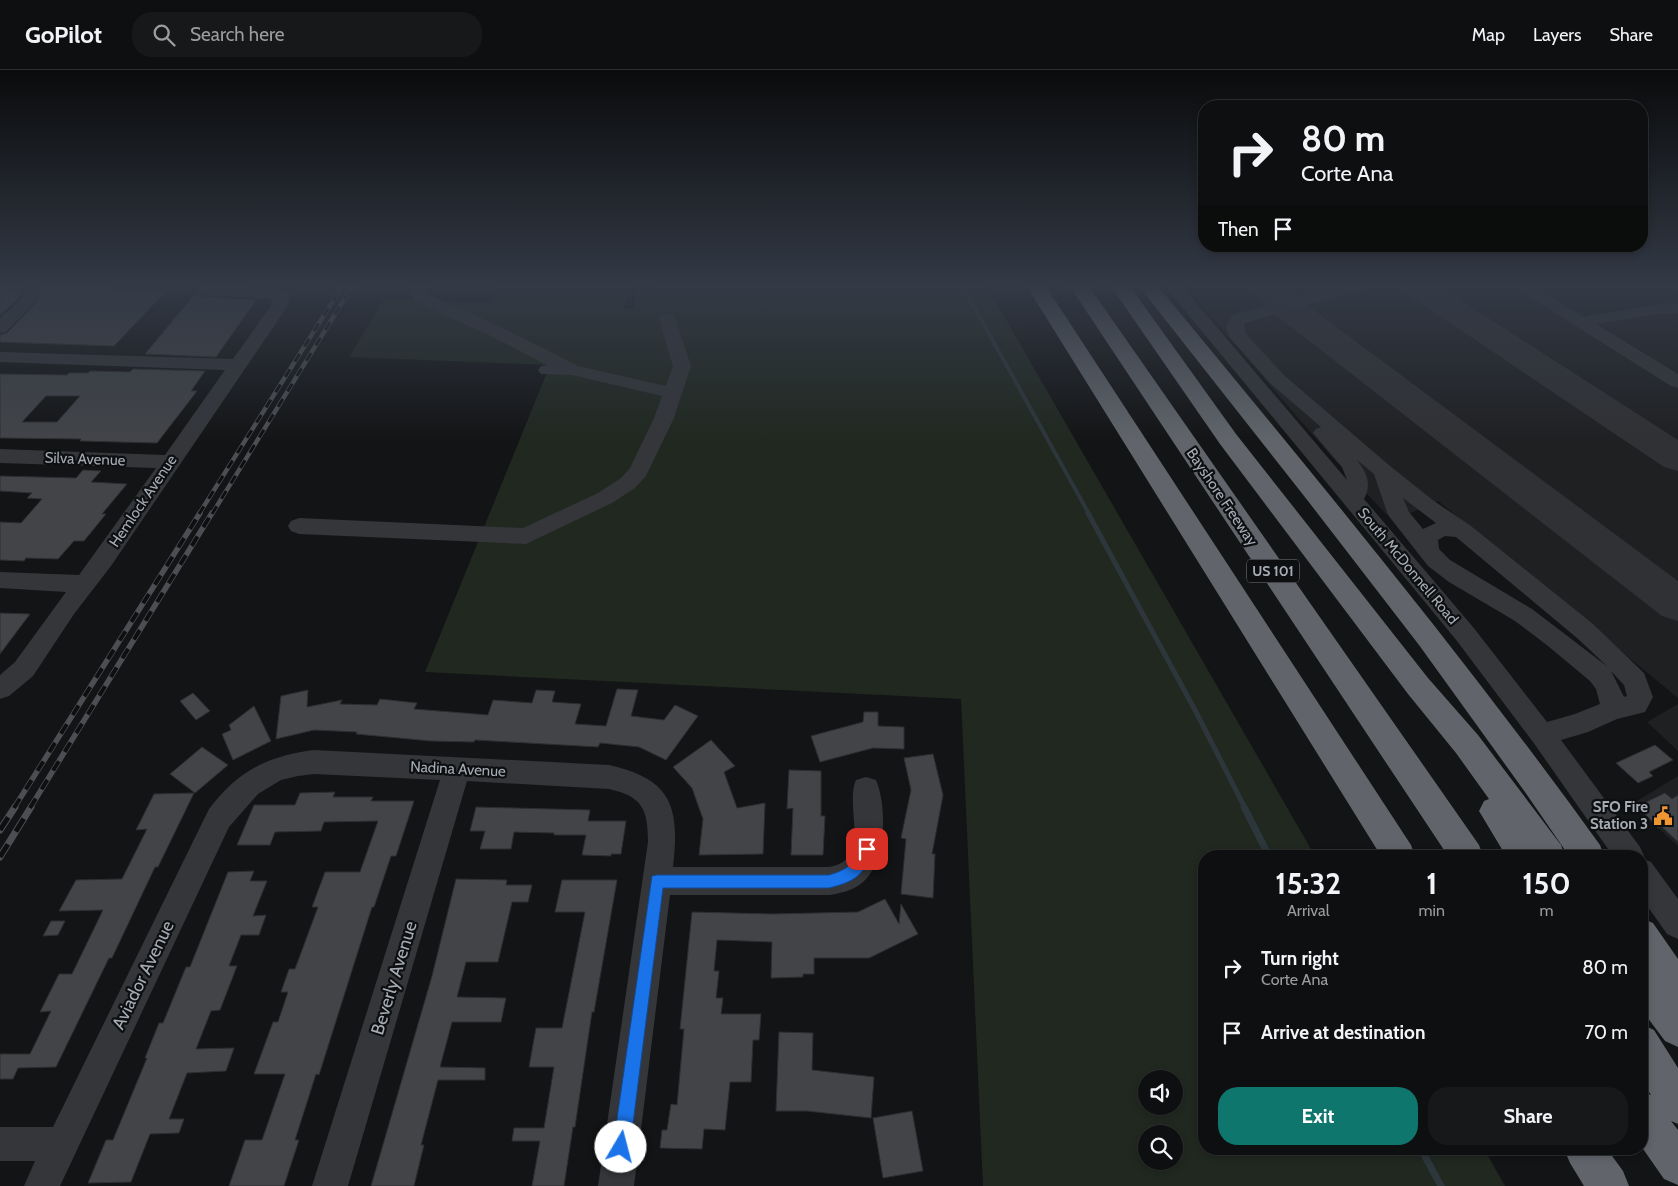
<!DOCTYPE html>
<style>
body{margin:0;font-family:Cabin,sans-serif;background:#171819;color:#f1f3f6;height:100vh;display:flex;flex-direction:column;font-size:19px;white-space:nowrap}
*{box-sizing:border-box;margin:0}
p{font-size:16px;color:#9b9c9f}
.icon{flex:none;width:28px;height:28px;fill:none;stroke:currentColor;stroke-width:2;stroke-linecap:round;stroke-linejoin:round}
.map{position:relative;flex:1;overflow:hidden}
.side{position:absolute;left:1198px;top:780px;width:450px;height:305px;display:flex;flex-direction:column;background:#0e0f10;border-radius:20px;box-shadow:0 2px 8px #0003,0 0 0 1px #2e2f30}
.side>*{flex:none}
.top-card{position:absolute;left:1198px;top:30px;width:450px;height:152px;border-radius:20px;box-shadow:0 2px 8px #0003,0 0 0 1px #2e2f30;background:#0e0f10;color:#f1f3f6;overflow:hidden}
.tools{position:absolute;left:1138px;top:1000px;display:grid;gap:10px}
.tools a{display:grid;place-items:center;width:45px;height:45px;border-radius:50%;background:#0e0f10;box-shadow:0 2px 8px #0003,0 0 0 1px #2e2f30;font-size:25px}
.pin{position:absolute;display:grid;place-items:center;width:42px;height:42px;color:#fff;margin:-21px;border-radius:10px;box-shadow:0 2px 8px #0006}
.me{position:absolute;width:55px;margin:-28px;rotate:8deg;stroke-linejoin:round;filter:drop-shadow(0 0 4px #0008)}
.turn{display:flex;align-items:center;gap:18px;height:105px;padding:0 20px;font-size:22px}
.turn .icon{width:65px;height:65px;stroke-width:2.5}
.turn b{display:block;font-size:35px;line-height:42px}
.then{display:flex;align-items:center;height:48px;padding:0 20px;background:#0003;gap:10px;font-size:19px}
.eta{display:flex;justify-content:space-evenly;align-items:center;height:85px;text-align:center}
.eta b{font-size:30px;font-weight:700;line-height:35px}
.action{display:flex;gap:10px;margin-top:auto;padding:10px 20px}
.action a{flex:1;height:58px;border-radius:20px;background:#0f766e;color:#fff;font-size:20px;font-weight:700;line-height:58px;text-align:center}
.action a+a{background:#171819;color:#f1f3f6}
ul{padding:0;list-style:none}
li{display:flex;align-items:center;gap:15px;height:65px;padding:0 20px}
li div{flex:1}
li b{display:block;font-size:19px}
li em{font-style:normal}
header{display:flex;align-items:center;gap:30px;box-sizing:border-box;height:70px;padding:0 25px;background:#0e0f10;border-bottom:1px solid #2e2f30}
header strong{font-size:24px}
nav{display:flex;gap:28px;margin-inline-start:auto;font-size:18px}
.search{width:350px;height:45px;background:#171819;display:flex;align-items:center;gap:12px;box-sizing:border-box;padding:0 18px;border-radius:20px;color:#9b9c9f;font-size:19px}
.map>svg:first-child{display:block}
</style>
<header>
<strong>GoPilot</strong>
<div class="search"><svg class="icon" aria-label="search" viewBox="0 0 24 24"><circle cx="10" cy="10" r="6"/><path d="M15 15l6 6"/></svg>Search here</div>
<nav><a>Map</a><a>Layers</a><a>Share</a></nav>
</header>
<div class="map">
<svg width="1678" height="1116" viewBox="0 0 1678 1116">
<rect width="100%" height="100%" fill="#131415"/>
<path fill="#1f2022" d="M1184,215H1678V628L1438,431L1406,445L1386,444L1331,386Z
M1678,634V681L1647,652Z
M1678,706V776L1632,734Z"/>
<path fill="#202820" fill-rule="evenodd" d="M500,215H633L624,238L633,239L638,218L713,215H986L1315,786H1204V1079H1484L1505,1116H983L961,629L425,602L550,295L349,287L384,229L490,233ZM1146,1009H1174V1036H1146ZM1146,1064H1174V1091H1146Z"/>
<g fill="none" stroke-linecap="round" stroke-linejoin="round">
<path stroke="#2c363b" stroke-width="4" d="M962,215L1089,444"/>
<path stroke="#2c363b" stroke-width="5" d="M1088,443L1196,642L1245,738"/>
<path stroke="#2c363b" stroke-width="7" d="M1244,737L1269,786
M1421,1079L1441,1116"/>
<path fill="#303134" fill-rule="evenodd" d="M1246,215H1280L1678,511V551L1662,546L1267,238Z
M1400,215H1437L1678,370V401L1664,397L1404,222Z"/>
</g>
<path fill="#424448" stroke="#2d2e31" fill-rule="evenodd" d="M80,217L167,220L114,276L0,272V265L7,263L38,231L39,223L36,218Z
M0,218H22L19,228L0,245Z
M195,224L204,227L256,230L216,287L145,284Z
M133,299L205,301L191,321H197L157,373L80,371L81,369L0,368V304L67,305L69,303H88L90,301L130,302ZM46,326H80L57,352H22Z
M83,400L101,401L91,412L127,414L102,444H106L84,471H74L58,489L26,488L24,491L0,490V452L21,453L42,429L27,428L32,423L0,421V406L76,408Z
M0,543L30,544L0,584Z
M617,619L638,620L631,646L664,650L675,635L698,646L666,690L639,677L600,673L598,677L475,670L474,672L431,671L356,664L357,662L314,660L276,669L281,626L308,620L307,637L342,630L340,634L377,635L380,629L417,633L414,639L488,645L493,630L532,633L536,620L555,621L552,632L581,634L575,654L606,656Z
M193,623L210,641L196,650L180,631Z
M254,636L271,671L233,690L222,664L231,660L229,655Z
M864,642H878V656L904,657V679L873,678L820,692L811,666L863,652Z
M711,670L735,696L724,702L737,738L765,733L763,784L699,785L703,749L692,718L673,697Z
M1655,675L1673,690L1649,702L1653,706L1638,713L1616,693Z
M202,677L228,695L195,723L170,704Z
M933,684L943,725L932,784H935L933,828L901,824L906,769L901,768L911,720L904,688Z
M789,700L821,701V746H825L823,785H791L793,738L787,739Z
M335,722L333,727H373L371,731H414L396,786H391L374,837H372L319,1005L316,1004L295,1070H299L284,1116H229L245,1070H262L285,1004H254L273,952H278L288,922H281L289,899H295L318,837H312L325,802H360L378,751L324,752L321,761L275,762L270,775H237L254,735H295L300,723Z
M194,723L158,797H155L112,888H109L56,997L18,998L13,1009H0V984H30L51,941L40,942L59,904H72L103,840L59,841L76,810L122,809L147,759L136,760L154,724Z
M1665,723L1672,729L1678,725V772L1661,756L1658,758L1638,736Z
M476,737L590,740L588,751H626L621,784H611V786L582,785L586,765H554V763L514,762L511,779H480L485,761H470Z
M254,801L250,811H267L253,846L266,845L259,865H241L229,896H237L220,940L211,941L196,979L234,978L226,1001L187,1003L169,1049H184L179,1063L150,1064L131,1112L88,1113L106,1070H113L147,988H145L159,953H163L186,897H190L228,802Z
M456,809L507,810L506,815H532L528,832H512L498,892H466L457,927L506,928L501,952H452L440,997L485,998V1010H438L421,1075H424L414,1116H371L432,906Z
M562,810H617L594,942H592L575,1057H573L564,1116H532L540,1071H512L514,1058H544L554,997H529L536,958H562L585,842H555Z
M885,829L899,854L901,834L918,864L869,888H814V904H803V907L771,908L772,872L717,870L714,901H719L716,928H723L721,944H761L759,970H753L751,1012H730L725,1060L704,1059L702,1079L660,1078L662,1060H667L671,1034L677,1035L684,959H680L692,842L773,844L858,842Z
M51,851H65L58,865L43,866Z
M779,962L813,963L812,1000L874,1007L871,1048L807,1041H776Z
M912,1041L923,1101L883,1108L873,1048Z"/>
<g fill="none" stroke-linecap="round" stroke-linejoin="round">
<path fill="#34363a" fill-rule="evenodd" d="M210,215L282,220L288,221L290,225L287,237L111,496L74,544L33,606L9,626L0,629V605L15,592L66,522L0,518V502L79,505L156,398L0,393V379L165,385L225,300L0,292V282L233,289L270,237L272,229L204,225L198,224L196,220L198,216Z
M413,215H430L426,221L427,224L501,257L578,296L666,316L673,296L659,249L662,245L668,244L674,245L691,296L682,323L674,348L646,406L635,418L612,433L526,474L299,464L291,461L288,456L291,451L299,448L523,458L598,423L621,408L630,398L654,348L662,326L572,305L541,304L538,300L541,296L547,295L489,265L414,231L410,221Z
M1164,215H1181L1347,410L1342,397L1313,363L1316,359L1321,357L1271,314L1230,268L1226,258L1230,247L1239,243L1341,215H1369L1367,219L1251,251L1244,254L1245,263L1285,306L1390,396L1434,431L1471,456L1593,554L1644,603L1653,627L1645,642L1617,649L1588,662L1561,670L1640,777L1644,786L1643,789L1651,792L1678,829V869L1667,864L1641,827V786H1613L1533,672L1457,571ZM1357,390L1374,404L1388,445L1428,496L1449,512L1515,551L1548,576L1590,611L1596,619L1600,634L1575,644L1547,652L1473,557L1364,429C1372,414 1367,403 1357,390ZM1403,428L1436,453L1423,459L1409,442ZM1445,466L1456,467L1577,568L1608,597L1532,539L1450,490L1439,479L1438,470ZM1611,601L1624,615L1627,626L1624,627Z
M1511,215H1531L1584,247L1660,234L1678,233V243L1660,244L1596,254L1678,304V318L1671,316Z
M1668,215H1678V221L1670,219Z
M29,218L35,219L37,223V230L6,262L0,263V248L21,229L23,219Z
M314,680L609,695C672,709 680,737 673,797H829C873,790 844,737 856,710L866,707L876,710C887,736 886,786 867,808C858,819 843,823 829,825H670L634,1116H598L648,772C648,739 642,726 609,719L467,711L348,1116H312L440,710L314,704L298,706L281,710L258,724L229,757L60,1116H24L35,1091H0V1057H53L209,739C238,701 267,686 314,680Z"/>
<path fill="#61656b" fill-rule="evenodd" d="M1026,215H1045L1411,775L1415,786H1381Z
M1069,215H1088L1479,775L1483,786H1448Z
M1110,215H1129L1236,364L1428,608L1478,665L1561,775L1565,786H1506L1479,741L1484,731L1489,729L1456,683L1408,624L1220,374Z
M1138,215H1157C1309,399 1461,582 1600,775L1604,786H1569L1525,722L1419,575L1308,431Z
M1641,848L1653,853L1678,889V977L1665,971L1641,939Z
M1641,954L1654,960L1678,998V1054L1671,1051L1678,1060V1115L1664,1109L1641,1076V1021L1651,1025L1641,1009Z
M1564,1079H1607L1623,1101L1629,1116H1584L1570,1093Z"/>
<g stroke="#4c4e53" stroke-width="4.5">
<path id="rail-far2" d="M199,444L343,215
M212,444L353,215"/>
</g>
<g stroke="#4c4e53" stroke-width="5.5">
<path id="rail-far1" d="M14,738L200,443
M30,738L212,443"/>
</g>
<g stroke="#4c4e53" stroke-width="7">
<path id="rail" d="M0,760L15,737
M0,787L31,737"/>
</g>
<use href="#rail-far2" stroke="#0e0f10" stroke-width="3" stroke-dasharray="9" stroke-linecap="butt"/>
<use href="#rail-far1" stroke="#0e0f10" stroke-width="4" stroke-dasharray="11" stroke-linecap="butt"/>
<use href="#rail" stroke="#0e0f10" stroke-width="5" stroke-dasharray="15" stroke-linecap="butt"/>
</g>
<linearGradient id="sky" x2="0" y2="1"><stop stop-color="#0a0b0c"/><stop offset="0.58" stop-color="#333a46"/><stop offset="1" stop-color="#333a46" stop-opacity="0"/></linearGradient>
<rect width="1678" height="372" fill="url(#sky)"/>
<path fill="#1a73e8" stroke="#114b97" d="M867,773L872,774L874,779C863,805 857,811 829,818H663L630,1077L627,1083L621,1086L615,1083L613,1077L652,806L657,805H829C850,799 854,793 862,774Z"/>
<defs>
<g id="civic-bare" transform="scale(1.5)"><path d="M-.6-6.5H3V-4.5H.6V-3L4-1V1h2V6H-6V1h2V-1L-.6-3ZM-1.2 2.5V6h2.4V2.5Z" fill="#ef9532" stroke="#0e0f10" stroke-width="2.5" paint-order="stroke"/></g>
</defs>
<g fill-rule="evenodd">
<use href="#civic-bare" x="1663" y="746"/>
</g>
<g text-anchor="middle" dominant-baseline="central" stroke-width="4.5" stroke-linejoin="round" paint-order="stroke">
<rect fill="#0e0f10" stroke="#787d84" stroke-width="1" x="1247" y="489.5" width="52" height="23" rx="4"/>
<g font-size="14" font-weight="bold" fill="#a5acb5">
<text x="1273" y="501">US 101</text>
</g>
<g font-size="15" fill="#a5acb5" stroke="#0e0f10">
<text transform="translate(85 389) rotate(2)">Silva Avenue</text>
<text transform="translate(1222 427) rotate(56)">Bayshore Freeway</text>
<text transform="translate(143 431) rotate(-56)">Hemlock Avenue</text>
<text transform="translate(1408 496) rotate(50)">South McDonnell Road</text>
<text transform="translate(458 699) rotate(3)">Nadina Avenue</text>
</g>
<g font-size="15" font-weight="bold" fill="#a5acb5" stroke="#0e0f10" text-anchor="end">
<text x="1648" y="737">SFO Fire<tspan x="1648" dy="17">Station 3</tspan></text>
</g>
<g font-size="18" fill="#a5acb5" stroke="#0e0f10">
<text transform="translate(143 905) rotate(-64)">Aviador Avenue</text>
<text transform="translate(394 908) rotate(-73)">Beverly Avenue</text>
</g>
</g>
</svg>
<div class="tools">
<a><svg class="icon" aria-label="sound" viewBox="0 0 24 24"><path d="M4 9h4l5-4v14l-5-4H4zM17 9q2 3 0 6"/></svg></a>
<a><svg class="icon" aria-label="search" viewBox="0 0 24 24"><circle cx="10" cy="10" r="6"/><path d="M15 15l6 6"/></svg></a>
</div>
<div class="pin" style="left:867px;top:779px;background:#d93025"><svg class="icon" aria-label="arrive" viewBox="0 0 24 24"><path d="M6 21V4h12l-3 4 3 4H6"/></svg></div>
<svg class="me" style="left:621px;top:1077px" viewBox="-20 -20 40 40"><circle r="19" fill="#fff"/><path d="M0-13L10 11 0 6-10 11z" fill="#1a73e8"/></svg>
<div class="top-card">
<div class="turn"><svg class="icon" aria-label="right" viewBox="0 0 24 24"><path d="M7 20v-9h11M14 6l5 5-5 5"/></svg><div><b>80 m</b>Corte Ana</div></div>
<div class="then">Then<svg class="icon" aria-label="arrive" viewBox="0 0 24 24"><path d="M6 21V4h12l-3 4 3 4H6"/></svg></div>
</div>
<section class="side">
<div class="eta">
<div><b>15:32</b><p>Arrival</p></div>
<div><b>1</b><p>min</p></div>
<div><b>150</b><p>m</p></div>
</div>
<ul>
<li><svg class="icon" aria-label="right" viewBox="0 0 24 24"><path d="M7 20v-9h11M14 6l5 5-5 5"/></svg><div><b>Turn right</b><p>Corte Ana</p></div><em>80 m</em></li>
<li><svg class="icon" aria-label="arrive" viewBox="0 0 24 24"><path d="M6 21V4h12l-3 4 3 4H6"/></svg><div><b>Arrive at destination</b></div><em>70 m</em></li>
</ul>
<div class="action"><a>Exit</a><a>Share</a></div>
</section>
</div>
